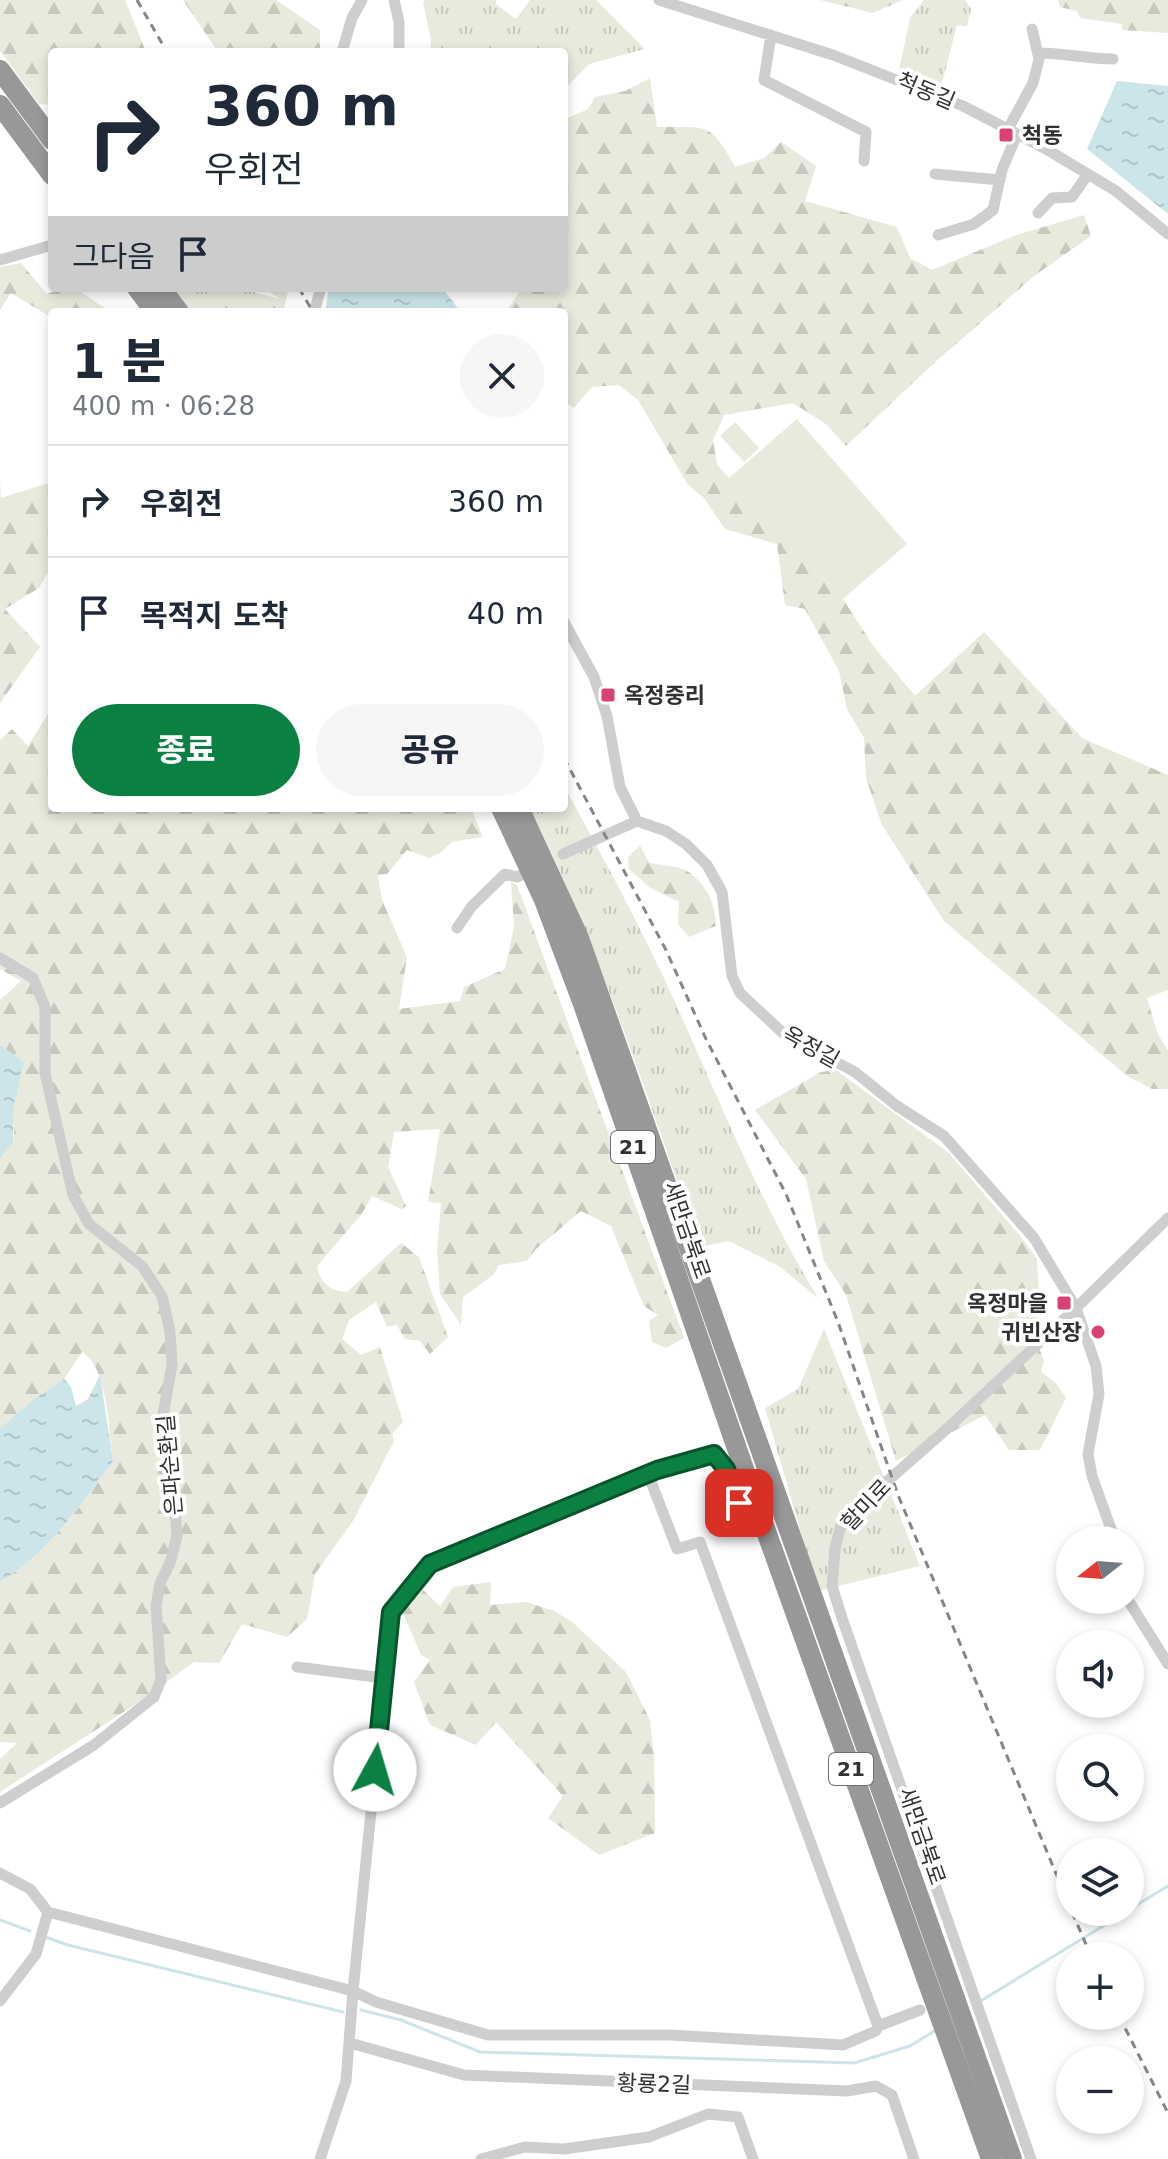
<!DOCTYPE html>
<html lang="ko">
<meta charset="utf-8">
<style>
body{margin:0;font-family:"DejaVu Sans","Noto Sans KR",sans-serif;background:#f6f6f7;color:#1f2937;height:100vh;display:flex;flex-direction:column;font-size:30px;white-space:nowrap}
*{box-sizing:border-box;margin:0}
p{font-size:26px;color:#747a83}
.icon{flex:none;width:44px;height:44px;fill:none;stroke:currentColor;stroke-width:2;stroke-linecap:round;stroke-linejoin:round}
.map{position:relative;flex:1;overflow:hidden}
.details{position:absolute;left:48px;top:308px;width:520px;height:504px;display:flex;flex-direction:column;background:#fff;border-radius:8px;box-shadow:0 4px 12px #0003}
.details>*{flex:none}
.top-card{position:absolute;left:48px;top:48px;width:520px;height:244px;border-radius:8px;box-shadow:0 4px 12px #0003;background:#fff;color:#1f2937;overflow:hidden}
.needle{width:52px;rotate:253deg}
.fabs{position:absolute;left:1056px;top:1526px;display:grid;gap:16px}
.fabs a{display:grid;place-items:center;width:88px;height:88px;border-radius:50%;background:#fff;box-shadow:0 4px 12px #0003;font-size:40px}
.pin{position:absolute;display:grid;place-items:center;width:68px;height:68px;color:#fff;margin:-34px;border-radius:16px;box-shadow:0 4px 12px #0006}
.me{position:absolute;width:88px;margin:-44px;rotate:6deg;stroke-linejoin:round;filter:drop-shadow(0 0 6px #0008)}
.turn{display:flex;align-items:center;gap:28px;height:168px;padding:0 24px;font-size:36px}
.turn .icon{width:104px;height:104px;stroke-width:2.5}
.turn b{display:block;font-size:56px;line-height:68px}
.then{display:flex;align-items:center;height:76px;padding:0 24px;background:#0003;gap:16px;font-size:30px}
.round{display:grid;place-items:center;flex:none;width:84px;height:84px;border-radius:42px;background:#f6f6f7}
.summary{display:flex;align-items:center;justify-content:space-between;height:136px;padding:0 24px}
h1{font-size:48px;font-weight:800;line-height:60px}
.primary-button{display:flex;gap:16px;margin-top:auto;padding:16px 24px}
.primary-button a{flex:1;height:92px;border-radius:48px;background:#0b8043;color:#fff;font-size:32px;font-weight:800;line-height:92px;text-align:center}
.primary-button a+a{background:#f6f6f7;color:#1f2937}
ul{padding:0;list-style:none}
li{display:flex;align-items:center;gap:24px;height:112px;padding:0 24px;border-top:2px solid #e0e1e3}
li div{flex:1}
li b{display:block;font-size:30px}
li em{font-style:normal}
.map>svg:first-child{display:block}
</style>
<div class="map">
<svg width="1168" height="2159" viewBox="0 0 1168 2159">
<defs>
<pattern id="grass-tufts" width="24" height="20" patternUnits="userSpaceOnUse" patternTransform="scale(2)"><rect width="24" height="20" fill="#e7eadd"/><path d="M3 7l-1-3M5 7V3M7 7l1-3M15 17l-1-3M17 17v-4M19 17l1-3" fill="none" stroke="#c7c9be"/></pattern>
<pattern id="forest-firs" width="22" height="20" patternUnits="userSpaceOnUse" patternTransform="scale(2)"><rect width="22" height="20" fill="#e7eadd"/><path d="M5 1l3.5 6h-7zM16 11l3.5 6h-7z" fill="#c7c9be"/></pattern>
<pattern id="water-ripples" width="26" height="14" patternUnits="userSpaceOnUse" patternTransform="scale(2)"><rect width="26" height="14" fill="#cbe5e9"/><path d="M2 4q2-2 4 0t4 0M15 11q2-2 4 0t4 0" fill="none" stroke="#afc5c8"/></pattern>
</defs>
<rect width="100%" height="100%" fill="#fff"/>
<path fill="url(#grass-tufts)" d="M425,0H496V4L516,19L530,0H596L645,49L589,64L564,90V52H430L431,40L423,2Z
M924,0H965L971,9L967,26L957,25L941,87L899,70L910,18Z
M564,174L575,178L574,221L564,238Z
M173,288H237L280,299L263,288H289L283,312H191Z
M564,786C603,857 642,929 675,1002C720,1102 761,1204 818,1298L780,1267L729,1241L700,1247C648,1099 600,949 530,808H564Z
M824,1329L920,1566L818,1591L765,1408L798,1389Z"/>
<path fill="url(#forest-firs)" d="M0,0H125L146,52H52V105L39,104L0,51Z
M183,0H276L320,30V52H218Z
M820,0H903L873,13Z
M1058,0H1168V33L1122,30V24L1080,18L1077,11L1060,7Z
M650,78L657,127C708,128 709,120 735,167L764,158L781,142L816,166L805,201L897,227L910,258L932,270L1016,235L1084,215L1091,236L1034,276L933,364L846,446L826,424L793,403L724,415L713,440L717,465L843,599L874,647L915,696L984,632L1082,738L1168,775V990L1147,998L1157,1032L1168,1051V1089H1152L1127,1076L944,921L882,825L866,778L864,738L847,709L839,671L805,609L785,605L777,544L725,529L704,498L688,485L638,400L619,385L592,387L574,408L564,401V312H506L522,288H564V238L574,221L575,178L564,174V112L568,118L588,109L595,97L625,91Z
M21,263L47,294C76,283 81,293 106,309L103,312H52V318L11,293L0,310V267Z
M0,480L1,498L52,482V565L39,588L5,609L40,647L0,703Z
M51,709L52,808H471L483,837L451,842L442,852L430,858L407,850L387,874L378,876L382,900L407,957L399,1009L460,1001L464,987L505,969L514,927L511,882L517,885L684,1338L666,1348L652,1342L649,1321L658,1315L644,1306L611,1226L581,1211L536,1249L527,1261L499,1265L493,1275L463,1297L461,1325L440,1294L437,1250L441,1203L428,1202L440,1129L394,1132L388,1167L406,1206L402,1209L372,1196L361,1215L317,1266C320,1283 330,1291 347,1292L401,1243L419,1257L448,1337L430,1354L420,1341L405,1339L397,1325L387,1327L376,1302L349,1320L342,1339L361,1355L380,1347L403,1422L392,1434L394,1441L353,1521L315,1574L307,1619L287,1637L242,1624L219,1663L194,1662L142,1700L0,1792V1759L17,1743L0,1742V1582C47,1554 81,1505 113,1461C109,1432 108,1367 82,1352L64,1379L37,1397L0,1428V1158L14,1138V1104L23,1062L0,1045V1000L21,981L0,969V740L12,729L28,746Z
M640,845L649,863C660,865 679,866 687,871C706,883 716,905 716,926L689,937L678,924L679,902L649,887L629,869L628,858Z
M836,1070L949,1153L1021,1237L1037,1259L1040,1314L1034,1336L1044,1360L1041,1372L1056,1383L1066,1398L1040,1450H1009L985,1415L896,1461L846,1295L824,1261L806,1179L755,1110L821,1072Z
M491,1582L490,1605L526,1602L554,1611L571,1621L626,1672L650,1720L654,1758L655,1833L599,1855L548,1818L563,1796L496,1722L476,1745L430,1725L414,1682L430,1660L421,1655L403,1613L420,1587L440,1606L453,1587Z"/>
<path fill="#e7eadd" d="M797,419L907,544L843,599L729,478Z
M735,422L759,448L744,462L720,436Z"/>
<path fill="url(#water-ripples)" d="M1117,81L1168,86V214L1087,149Z
M329,288H442L461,312H325Z
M0,1045L24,1062L14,1104L13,1142L0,1159Z
M100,1375L113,1461C81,1505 47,1554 0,1582V1428L37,1397L64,1379L71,1387L76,1406L88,1399Z"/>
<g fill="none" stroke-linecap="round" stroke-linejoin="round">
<path stroke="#cbe5e9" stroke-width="3" d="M1130,1909L1168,1886
M0,1920L30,1931
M45,1937L68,1945L343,2012
M979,2002L1126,1912
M361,2010L401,2020L480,2052L854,2063L910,2046L936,2030"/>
<path stroke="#cecece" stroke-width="11" d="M394,0L399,22V52
M659,0L833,55L963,106L1046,149L1116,191L1168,234
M771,35L764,80L866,132L864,161
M342,52L352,18L362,0
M1038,53C1064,53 1088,59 1113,59
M1008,129L1033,83L1039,59L1032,29
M935,174L1000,180
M1038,213L1052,198L1072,197L1088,174
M938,235L974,224L993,210L1002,170L1017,134
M0,260L52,245
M314,312L321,288
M564,622L594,677L607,716L620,787L637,821L666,831L686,844L707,865L722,892L732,976L740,993L785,1035L855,1072L897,1106L944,1136L1034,1238L1076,1308L1096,1366L1099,1394L1088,1454L1092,1476L1115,1540
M563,854L637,821
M457,928L472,906L505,874L517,877L521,875
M0,958L33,978L45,1007V1073L73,1195L89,1224L142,1266L162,1296L170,1331L172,1365L163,1415L164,1434L173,1485L177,1536L170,1563L160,1583L156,1606L161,1680L154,1697L94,1745L0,1803
M648,1474L677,1549L700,1542L878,2026
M739,1503L726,1469L714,1454L657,1470L430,1564L391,1612L353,1991L376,2002L488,2035H670L843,2045L876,2031L878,2026L920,2010
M1128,1600L1168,1664
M297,1667L384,1678
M0,1873L30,1889L48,1912
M48,1912L353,1991L346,2081L320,2159
M0,2001L36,1954L48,1912
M350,2043L464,2075L847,2091L876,2086L892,2095L914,2159
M481,2159L525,2147L564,2149L649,2137L708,2114L738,2117L753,2159
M1031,2159L842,1618L832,1586L835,1548L841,1525L868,1498L950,1426L1076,1308L1168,1218"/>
<path stroke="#989898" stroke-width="20" d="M0,70L52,140
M0,105L52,175
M137,288L155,312
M161,288L179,312
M501,808L544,900L583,1004L752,1492L991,2159
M519,808L579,938L1012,2159"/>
<path stroke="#868686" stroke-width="3" stroke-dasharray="8 6" stroke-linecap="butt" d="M137,0L167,52
M299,288L313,312
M564,758L666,950L706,1039L786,1194L838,1322L898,1495L1070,1907
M1072,1912L1091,1956
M1119,2016L1168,2113"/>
</g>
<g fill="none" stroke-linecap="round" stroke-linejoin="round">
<g stroke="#07532c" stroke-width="20">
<path id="route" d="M375,1770L391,1612L430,1564L657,1470L714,1454L726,1469L739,1503"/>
</g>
<use href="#route" stroke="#0b8043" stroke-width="14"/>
</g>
<g fill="#d94273" stroke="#fff" stroke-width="3">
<rect x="998" y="127" width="16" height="16" rx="4"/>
<rect x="600" y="687" width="16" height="16" rx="4"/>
<rect x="1056" y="1295" width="16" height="16" rx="4"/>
<circle cx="1098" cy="1332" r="8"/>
</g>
<g text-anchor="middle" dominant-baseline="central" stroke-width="8" stroke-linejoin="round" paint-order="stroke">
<g fill="#fff" stroke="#6f6f6f" stroke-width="2">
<rect x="611" y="1131" width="44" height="32" rx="6"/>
<rect x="829" y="1753" width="44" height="32" rx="6"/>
</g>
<g font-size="20" font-weight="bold" fill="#313131">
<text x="633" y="1147">21</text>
<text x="851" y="1769">21</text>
</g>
<g font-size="22" fill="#313131" stroke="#fff">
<text transform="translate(926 91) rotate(23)">척동길</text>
<text transform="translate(811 1047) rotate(29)">옥정길</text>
<text transform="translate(687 1230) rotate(71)">새만금북로</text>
<text transform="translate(170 1465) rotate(-95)">은파순환길</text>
<text transform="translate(866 1505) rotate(-47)">할미로</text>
<text transform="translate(922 1836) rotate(71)">새만금북로</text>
<text transform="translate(654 2084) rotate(2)">황룡2길</text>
</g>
<g font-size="22" font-weight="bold" fill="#313131" stroke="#fff" text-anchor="start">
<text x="1022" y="135">척동</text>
<text x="624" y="695">옥정중리</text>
<text x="1048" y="1303" text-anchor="end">옥정마을</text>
<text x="1082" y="1332" text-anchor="end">귀빈산장</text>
</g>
</g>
</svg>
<div class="fabs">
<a><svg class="needle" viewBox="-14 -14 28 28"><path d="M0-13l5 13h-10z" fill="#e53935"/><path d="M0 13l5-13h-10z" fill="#747a83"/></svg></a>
<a><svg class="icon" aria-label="sound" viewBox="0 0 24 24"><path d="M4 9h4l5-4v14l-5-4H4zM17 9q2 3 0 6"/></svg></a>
<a><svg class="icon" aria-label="search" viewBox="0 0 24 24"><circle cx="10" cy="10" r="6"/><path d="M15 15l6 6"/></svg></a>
<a><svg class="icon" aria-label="layers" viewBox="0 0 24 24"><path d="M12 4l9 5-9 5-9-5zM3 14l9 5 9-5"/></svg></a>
<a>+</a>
<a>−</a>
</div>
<div class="pin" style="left:739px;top:1503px;background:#d93025"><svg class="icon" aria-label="arrive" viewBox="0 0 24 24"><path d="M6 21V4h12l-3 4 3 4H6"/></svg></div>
<svg class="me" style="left:375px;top:1770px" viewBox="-20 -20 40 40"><circle r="19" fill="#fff"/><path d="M0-13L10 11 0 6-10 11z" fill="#0b8043"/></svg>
<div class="top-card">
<div class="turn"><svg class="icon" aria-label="right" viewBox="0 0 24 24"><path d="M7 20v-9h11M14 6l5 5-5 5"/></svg><div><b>360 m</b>우회전</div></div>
<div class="then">그다음<svg class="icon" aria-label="arrive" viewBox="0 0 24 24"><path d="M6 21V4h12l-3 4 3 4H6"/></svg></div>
</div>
<section class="details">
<div class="summary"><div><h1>1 분</h1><p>400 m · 06:28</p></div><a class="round"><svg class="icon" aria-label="close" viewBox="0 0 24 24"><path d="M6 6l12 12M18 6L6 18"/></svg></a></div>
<ul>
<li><svg class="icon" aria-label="right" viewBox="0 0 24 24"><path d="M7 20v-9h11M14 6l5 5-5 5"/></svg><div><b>우회전</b></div><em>360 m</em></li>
<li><svg class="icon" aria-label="arrive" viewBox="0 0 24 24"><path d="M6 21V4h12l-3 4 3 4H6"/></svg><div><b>목적지 도착</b></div><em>40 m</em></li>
</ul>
<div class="primary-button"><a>종료</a><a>공유</a></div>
</section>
</div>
